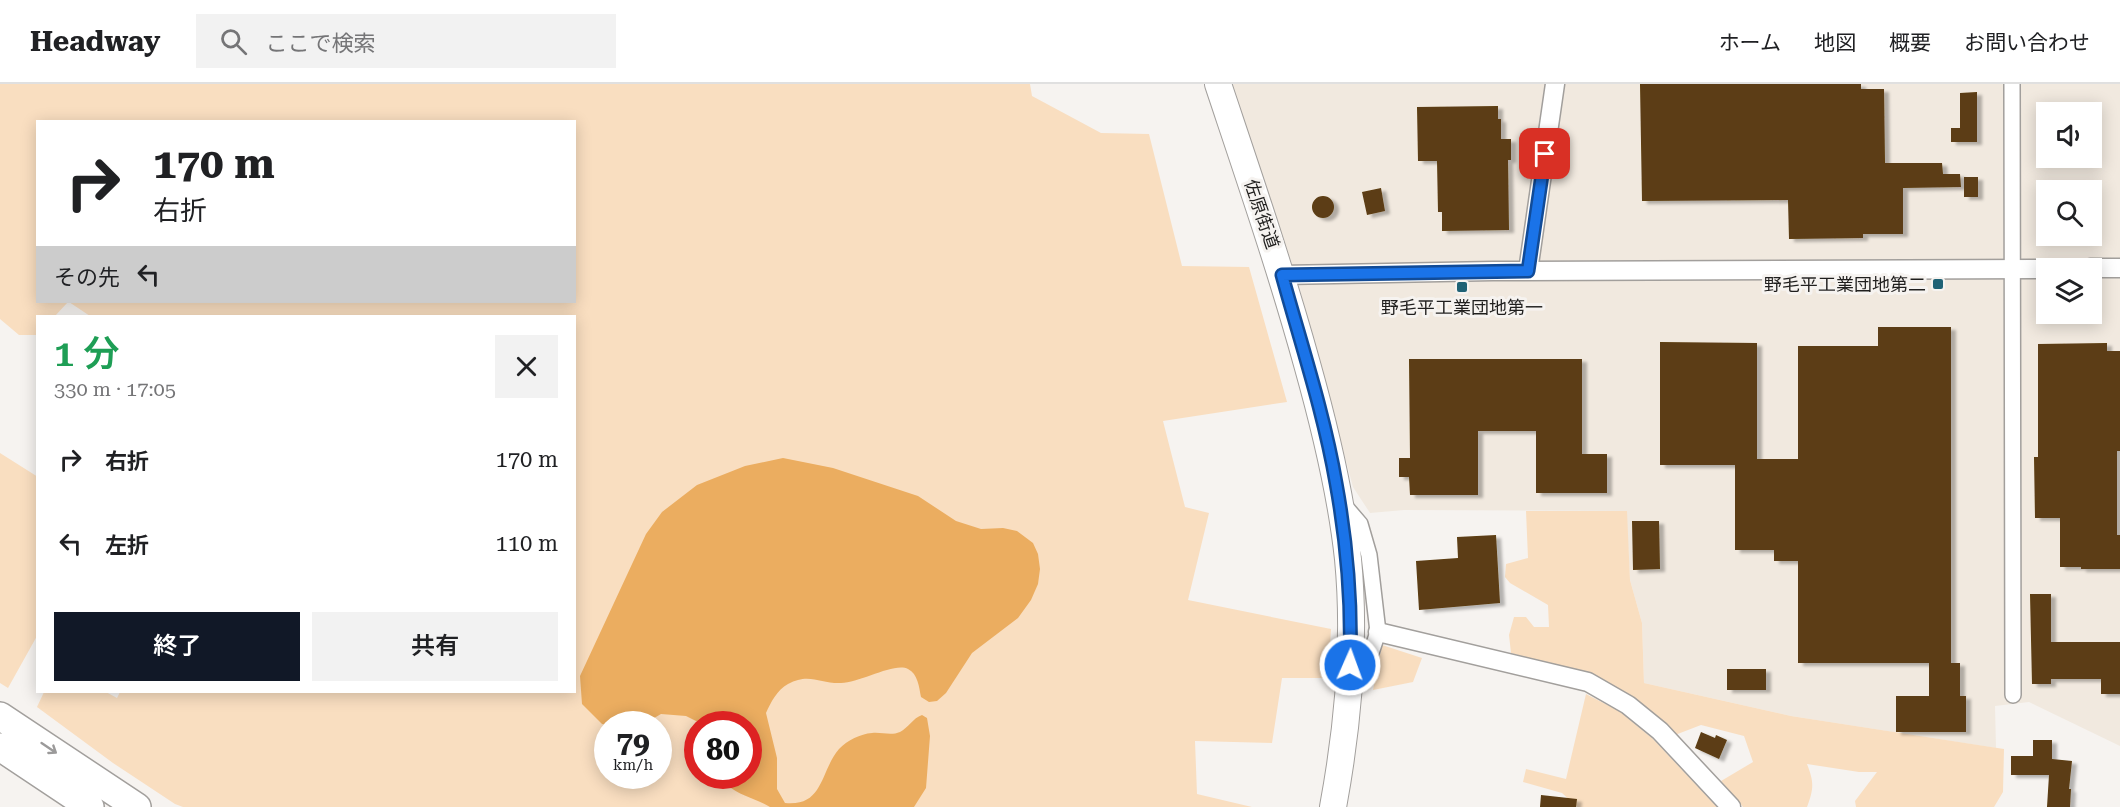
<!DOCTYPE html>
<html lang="ja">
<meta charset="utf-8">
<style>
body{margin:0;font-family:"Roboto Serif","Noto Sans JP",serif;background:#f2f2f2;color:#202124;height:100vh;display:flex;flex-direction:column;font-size:22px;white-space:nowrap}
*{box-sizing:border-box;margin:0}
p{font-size:20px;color:#757577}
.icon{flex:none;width:33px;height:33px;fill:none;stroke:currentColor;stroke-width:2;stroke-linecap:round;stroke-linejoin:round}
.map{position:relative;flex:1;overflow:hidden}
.panel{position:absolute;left:36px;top:231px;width:540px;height:378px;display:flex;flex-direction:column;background:#fff;border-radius:0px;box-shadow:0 3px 15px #0003}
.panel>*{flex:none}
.banner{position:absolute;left:36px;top:36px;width:540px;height:183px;border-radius:0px;box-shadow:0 3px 15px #0003;background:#fff;color:#202124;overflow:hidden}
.fabs{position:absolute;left:2036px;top:18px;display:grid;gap:12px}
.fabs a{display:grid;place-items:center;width:66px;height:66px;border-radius:0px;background:#fff;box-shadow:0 3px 15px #0003;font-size:30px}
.speed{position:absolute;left:594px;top:627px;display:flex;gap:12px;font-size:30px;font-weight:700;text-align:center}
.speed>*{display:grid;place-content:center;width:78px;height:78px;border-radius:50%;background:#fff;box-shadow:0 3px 15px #0003;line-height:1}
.speed small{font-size:15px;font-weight:400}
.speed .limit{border:9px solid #d22;background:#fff;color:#111}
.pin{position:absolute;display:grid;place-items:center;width:51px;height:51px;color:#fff;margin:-26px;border-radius:12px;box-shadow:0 3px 9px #0006}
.me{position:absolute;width:66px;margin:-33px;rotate:2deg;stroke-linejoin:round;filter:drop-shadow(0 0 4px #0008)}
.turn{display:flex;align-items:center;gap:21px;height:126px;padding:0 18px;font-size:27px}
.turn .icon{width:78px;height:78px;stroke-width:2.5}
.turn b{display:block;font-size:42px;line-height:51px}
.then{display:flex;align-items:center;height:57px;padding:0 18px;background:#0003;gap:12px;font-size:22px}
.round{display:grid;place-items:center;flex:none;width:63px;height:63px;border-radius:0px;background:#f2f2f2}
.overview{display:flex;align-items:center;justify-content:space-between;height:102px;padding:0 18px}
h1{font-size:36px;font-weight:600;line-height:45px;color:#1e9e55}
.primary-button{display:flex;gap:12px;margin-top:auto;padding:12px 18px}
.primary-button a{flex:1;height:69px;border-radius:0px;background:#111827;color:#fff;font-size:24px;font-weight:600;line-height:69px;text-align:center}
.primary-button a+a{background:#f2f2f2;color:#202124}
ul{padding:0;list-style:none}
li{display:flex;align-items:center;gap:18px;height:84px;padding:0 18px}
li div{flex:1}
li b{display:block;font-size:22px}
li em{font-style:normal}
header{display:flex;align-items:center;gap:36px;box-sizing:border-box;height:84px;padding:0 30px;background:#fff;border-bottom:2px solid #e0e0e0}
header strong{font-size:28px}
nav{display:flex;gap:33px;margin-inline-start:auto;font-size:21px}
.search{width:420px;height:54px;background:#f2f2f2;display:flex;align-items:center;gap:15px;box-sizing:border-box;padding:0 21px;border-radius:0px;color:#757577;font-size:22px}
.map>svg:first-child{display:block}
</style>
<header>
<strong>Headway</strong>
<div class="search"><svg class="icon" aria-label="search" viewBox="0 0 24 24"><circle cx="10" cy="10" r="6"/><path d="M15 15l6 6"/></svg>ここで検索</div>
<nav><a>ホーム</a><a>地図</a><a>概要</a><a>お問い合わせ</a></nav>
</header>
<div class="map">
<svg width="2120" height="723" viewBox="0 0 2120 723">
<defs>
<filter id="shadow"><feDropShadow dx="5" dy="3" stdDeviation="1.5" flood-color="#0004"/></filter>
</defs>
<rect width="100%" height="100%" fill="#f6f3f0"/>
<path fill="#f1e9df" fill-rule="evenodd" d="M1229,0H2120V662L2029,618L1995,622L1996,664L1791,632L1644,599L1642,539L1630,496L1626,427L1404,426L1370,429L1353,403L1296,191ZM2046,28H2091V74H2046ZM2046,106H2091V152H2046ZM2046,184H2091V230H2046Z"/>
<path fill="#f9dec0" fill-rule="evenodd" d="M0,0H1030L1032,12L1101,49L1149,50L1182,182L1249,183L1287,318L1163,337L1185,423L1209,429L1188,516L1331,545L1328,594H1282L1272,659L1195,657L1197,710L1252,723H183L175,720L113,679L37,623L44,608H106L117,614L120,608H574V232H90L69,218H574V38H38V218H68L55,232H38L37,251H19L0,235ZM608,640H658V692H608ZM698,640H748V692H698Z
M0,369L38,393L37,552L8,604L0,599Z
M1526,427H1627L1630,496L1642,539L1644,599L1791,632L2004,665L2003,708L1994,723H1856L1855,717L1877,688H1859L1807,680C1814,698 1814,704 1807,723H1743L1721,697L1753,678L1744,652L1701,641L1675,651L1592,592L1511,569L1509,551L1514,533H1526L1534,543H1549L1548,521L1510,499L1505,493L1506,480L1528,474Z
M1382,561L1422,574L1413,598L1373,606Z
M1586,610L1619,627L1653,655L1717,723H1577L1562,709L1523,698L1526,685L1566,695Z"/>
<path fill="#ebad60" d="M783,374L833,384L918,412L956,437L981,445L1003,444L1017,447L1033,459L1038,470L1040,485L1038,500L1031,516L1018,534L972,569L946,609L937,617L929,618L921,613C919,603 918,590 908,585C894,578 860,599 841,599C821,600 809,588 788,600C777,606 771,618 766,629L777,674V705L785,719C824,723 820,687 839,665C848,656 860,650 872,649C882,648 891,652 900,648C908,644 913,634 922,631L927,634L930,652L926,704L914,723H770C755,714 740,712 727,701L728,692H748V640H702L686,632L661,630L644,640L607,641L602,640L582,620L580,592L646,450L662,428L697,401L745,382Z"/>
<path fill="#5c3d12" filter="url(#shadow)" d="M1640,0H1861V5H1884L1885,79H1942L1943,90H1960L1961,103L1903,104V150H1863V154L1789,155L1788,116L1642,117Z
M1977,8V58H1951V44H1960V9Z
M1498,22V35H1501V55H1511V76H1508L1509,146L1442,147V128H1438L1437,77H1418L1417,23Z
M1964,93H1978V113H1964Z
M1381,104L1385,127L1367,131L1362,108Z
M1312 123a11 11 0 1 1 22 0a11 11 0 1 1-22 0Z
M1878,243H1951V579H1960V612H1966V648H1896V612H1929V579H1798V477H1774V466H1735V381H1660V258L1757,259V375H1798V262H1878Z
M2107,259V267H2120V367H2117V451H2120V485H2081V483H2060V434H2035L2034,373H2038V260Z
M1409,275H1582V370H1607V409H1536V347H1478V411H1410L1409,393H1399V374H1410Z
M1632,437H1659L1660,485L1633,486Z
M1496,451L1500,519L1419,526L1416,477L1458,474L1457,453Z
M2030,510H2051V558H2120V610H2101V595H2051V600H2032Z
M1727,585H1766V606H1727Z
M1701,648L1715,654L1716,651L1727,656L1719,675L1695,664Z
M2033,656H2052V675L2072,677L2069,705H2071L2070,723H2047L2049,691H2011V672H2033Z
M1541,711L1577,715L1576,723H1540Z"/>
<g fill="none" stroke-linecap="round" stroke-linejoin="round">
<g stroke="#a29f9c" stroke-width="18">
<path id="minor" d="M2012,0L2013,611
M1342,419L1360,440L1369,471L1378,548L1364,590L1350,598"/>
</g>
<g stroke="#a29f9c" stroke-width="21">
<path id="tertiary" d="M2090,184H2120
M1528,187L1555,0
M1282,191L1493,187L2046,185
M1378,548L1588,598L1628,621L1660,647L1731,723"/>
</g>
<g stroke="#a29f9c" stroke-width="28">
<path id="trunk" d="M1218,0C1249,93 1281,186 1307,280C1325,344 1341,409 1348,475C1356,558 1348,642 1333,723"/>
</g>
<g stroke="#a29f9c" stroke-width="30">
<path id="motorway" d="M0,632L137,723
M0,663L90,723"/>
</g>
<use href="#minor" stroke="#fff" stroke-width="15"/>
<use href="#tertiary" stroke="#fff" stroke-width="18"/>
<use href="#trunk" stroke="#fff" stroke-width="26"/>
<use href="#motorway" stroke="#fff" stroke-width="27"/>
</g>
<defs><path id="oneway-shaft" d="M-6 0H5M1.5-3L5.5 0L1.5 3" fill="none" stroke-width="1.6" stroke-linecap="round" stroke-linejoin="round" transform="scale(1.5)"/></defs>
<use stroke="#9b9a9a" href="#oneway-shaft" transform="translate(49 664) rotate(34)"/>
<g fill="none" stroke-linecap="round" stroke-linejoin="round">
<g stroke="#114b97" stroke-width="15">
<path id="route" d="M1350,581C1352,520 1347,459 1336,399C1324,329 1301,260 1282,191L1528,187L1545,70"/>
</g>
<use href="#route" stroke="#1a73e8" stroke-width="10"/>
</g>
<g fill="#1f6275" stroke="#f6f3f0" stroke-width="2">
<rect x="1932" y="194" width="12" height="12" rx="3"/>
<rect x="1456" y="197" width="12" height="12" rx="3"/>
</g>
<g text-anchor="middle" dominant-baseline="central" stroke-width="6" stroke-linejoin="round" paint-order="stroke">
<g font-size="18" fill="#201f1e" stroke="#f6f3f0">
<text transform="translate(1262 130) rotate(71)">佐原街道</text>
</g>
<g font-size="18" fill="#201f1e" stroke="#f6f3f0" text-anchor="end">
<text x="1926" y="200">野毛平工業団地第二</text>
<text x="1462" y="223" text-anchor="middle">野毛平工業団地第一</text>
</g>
</g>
</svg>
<div class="fabs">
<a><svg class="icon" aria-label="sound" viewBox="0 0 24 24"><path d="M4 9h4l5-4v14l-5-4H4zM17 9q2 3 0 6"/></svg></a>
<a><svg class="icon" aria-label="search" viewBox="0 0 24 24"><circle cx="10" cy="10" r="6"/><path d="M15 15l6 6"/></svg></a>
<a><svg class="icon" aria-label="layers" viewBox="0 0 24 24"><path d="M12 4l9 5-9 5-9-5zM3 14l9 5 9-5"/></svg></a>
</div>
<div class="speed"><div>79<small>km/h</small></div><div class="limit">80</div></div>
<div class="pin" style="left:1545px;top:70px;background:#d93025"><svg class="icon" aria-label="arrive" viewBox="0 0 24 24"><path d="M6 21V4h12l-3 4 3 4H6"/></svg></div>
<svg class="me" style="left:1350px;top:581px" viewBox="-20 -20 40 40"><circle r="17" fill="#1a73e8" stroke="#fff" stroke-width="3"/><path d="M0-11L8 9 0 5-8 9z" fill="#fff"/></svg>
<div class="banner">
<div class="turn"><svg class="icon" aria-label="right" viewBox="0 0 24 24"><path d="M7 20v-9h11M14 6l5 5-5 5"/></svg><div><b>170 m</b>右折</div></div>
<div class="then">その先<svg class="icon" aria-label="left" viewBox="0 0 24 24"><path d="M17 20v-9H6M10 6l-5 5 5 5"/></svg></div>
</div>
<section class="panel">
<div class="overview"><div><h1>1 分</h1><p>330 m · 17:05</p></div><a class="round"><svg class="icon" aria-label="close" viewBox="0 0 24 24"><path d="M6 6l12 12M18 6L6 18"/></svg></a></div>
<ul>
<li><svg class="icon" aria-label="right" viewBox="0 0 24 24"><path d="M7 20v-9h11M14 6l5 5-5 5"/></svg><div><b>右折</b></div><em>170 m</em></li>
<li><svg class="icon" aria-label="left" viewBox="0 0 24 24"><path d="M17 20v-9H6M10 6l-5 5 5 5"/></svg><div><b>左折</b></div><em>110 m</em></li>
</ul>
<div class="primary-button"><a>終了</a><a>共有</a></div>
</section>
</div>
